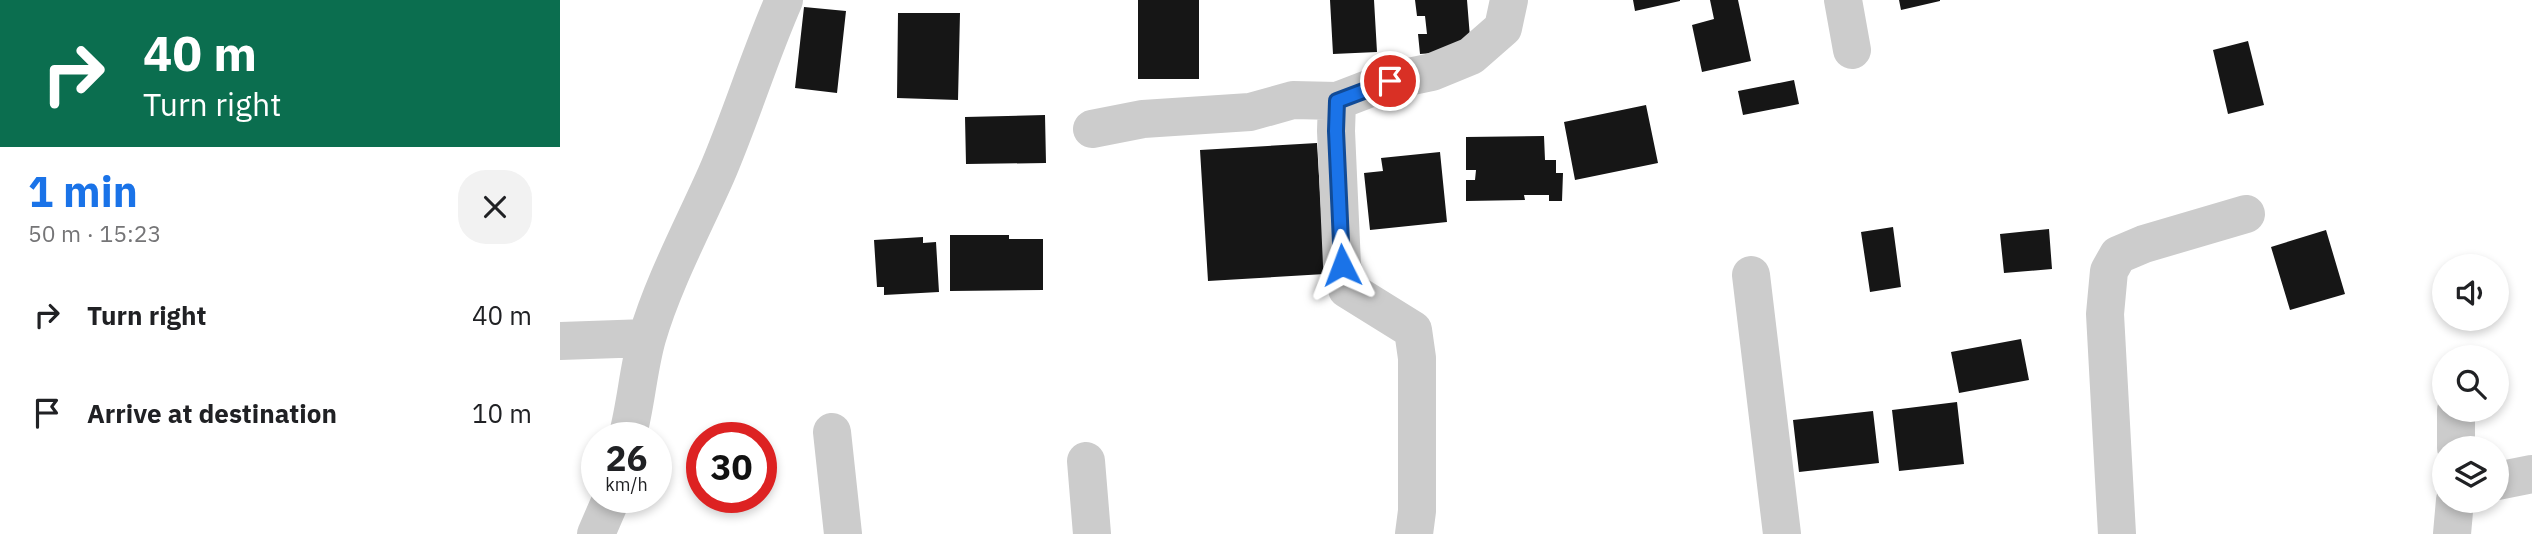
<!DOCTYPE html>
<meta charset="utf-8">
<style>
body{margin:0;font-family:"IBM Plex Sans",sans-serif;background:#f2f2f2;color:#202124;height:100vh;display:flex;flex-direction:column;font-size:26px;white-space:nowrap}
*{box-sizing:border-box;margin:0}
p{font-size:23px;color:#757577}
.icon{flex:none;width:38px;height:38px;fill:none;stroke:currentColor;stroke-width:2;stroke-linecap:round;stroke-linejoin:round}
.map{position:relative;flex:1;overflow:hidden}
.sheet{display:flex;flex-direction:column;background:#fff;width:560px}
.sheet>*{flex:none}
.guide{background:#0b6e4f;color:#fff;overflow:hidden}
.controls{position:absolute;left:1872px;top:254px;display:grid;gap:14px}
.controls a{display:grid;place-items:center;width:77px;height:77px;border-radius:50%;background:#fff;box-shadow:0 4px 10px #0003;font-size:35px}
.speed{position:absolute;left:21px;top:422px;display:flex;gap:14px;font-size:35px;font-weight:700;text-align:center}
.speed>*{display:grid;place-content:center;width:91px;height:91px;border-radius:50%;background:#fff;box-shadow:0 4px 10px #0003;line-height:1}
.speed small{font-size:18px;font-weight:400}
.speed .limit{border:10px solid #d22;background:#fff;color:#111}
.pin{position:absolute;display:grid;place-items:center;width:60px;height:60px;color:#fff;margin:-30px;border:4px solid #fff;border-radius:50%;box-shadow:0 2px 7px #0007}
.me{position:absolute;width:77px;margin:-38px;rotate:357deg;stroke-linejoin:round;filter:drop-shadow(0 0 5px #0008)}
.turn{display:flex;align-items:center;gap:24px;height:147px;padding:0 28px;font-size:32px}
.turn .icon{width:91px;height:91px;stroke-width:2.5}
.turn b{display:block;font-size:49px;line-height:60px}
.round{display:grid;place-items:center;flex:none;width:74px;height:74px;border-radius:28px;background:#f2f2f2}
.summary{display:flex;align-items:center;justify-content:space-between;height:119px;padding:0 28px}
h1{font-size:42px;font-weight:700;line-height:52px;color:#1a73e8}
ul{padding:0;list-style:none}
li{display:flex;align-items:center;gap:21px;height:98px;padding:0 28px}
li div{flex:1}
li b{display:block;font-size:26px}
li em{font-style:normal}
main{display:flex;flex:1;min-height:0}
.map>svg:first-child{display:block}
</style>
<main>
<section class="sheet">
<div class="guide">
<div class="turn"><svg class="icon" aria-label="right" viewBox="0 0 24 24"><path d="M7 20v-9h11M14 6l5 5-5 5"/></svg><div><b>40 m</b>Turn right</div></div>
</div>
<div class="summary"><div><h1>1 min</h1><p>50 m · 15:23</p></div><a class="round"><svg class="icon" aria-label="close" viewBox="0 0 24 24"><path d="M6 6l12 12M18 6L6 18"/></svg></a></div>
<ul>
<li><svg class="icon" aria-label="right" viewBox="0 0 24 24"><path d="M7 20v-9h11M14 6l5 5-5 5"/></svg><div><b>Turn right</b></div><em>40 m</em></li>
<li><svg class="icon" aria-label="arrive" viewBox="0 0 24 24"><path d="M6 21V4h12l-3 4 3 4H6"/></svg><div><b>Arrive at destination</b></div><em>10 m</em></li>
</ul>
</section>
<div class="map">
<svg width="1972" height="534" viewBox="0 0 1972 534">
<rect width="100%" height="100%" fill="#fff"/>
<path fill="#161616" d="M578,0H639V79H578Z
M770,0H814L817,52L773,54Z
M855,0H907L911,50L860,54L858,34H867L865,16H857Z
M1073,0H1120V1L1075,11Z
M1150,0H1178L1191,61L1142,72L1132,25L1154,19Z
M1339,0H1380V1L1341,10Z
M244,7L286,11L277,93L235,88Z
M338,13H400L398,100L337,98Z
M1688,41L1704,105L1668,114L1653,50Z
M1234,80L1239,104L1183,115L1178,91Z
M1086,105L1098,163L1015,180L1004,122Z
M485,115L486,163L406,164L405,117Z
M984,136L985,160H996V173H1003L1002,201H989V195H964L965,200L906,201V180H915L916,170H906V137Z
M757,143L765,274L648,281L640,150Z
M880,152L887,222L810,230L804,173L823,171L821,158Z
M1333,227L1341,287L1310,292L1301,232Z
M1489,229L1492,269L1444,273L1440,234Z
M1766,230L1785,294L1730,310L1711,247Z
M390,235H449V239H483V290L390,291Z
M363,237V243L376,242L379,292L324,295V287H317L314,240Z
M1461,339L1469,380L1399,393L1391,352Z
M1397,402L1404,464L1339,471L1332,410Z
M1313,411L1319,463L1239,472L1233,420Z"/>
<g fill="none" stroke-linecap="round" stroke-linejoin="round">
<path stroke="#ccc" stroke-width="38" d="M1283,0L1292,50
M777,101L776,131L782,265L787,289L853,330L857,358V511L854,534
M532,129L583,119L690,112L733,100L777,101L829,81L872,72L911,56L943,28L949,0
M1191,275L1222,534
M0,341L87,338
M272,432L283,534
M67,438C76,405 78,370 87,338C103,283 133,227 156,175C181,117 199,57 224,0
M1896,448V410
M526,461L532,534
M1937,481L1972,474
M36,534L52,497
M1557,534L1545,314L1549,271L1558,255L1584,244L1686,214
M1892,534L1895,500"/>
</g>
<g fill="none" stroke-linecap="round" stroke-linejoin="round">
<g stroke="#114b97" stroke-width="18">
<path id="route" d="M782,265L776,131L777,101L830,81"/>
</g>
<use href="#route" stroke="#1a73e8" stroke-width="12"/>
</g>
</svg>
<div class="controls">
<a><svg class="icon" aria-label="sound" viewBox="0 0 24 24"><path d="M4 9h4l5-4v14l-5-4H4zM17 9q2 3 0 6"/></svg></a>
<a><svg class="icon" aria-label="search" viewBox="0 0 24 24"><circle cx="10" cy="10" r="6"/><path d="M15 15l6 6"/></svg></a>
<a><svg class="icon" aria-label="layers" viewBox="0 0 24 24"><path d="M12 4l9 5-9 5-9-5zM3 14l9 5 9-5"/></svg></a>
</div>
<div class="speed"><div>26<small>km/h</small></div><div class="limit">30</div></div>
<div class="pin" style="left:830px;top:81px;background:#d93025"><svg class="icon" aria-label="arrive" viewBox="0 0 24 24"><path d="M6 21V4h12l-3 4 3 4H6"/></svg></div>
<svg class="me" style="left:782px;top:265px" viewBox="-20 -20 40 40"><path d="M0-17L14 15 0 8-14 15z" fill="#1a73e8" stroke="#fff" stroke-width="4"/></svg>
</div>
</main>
